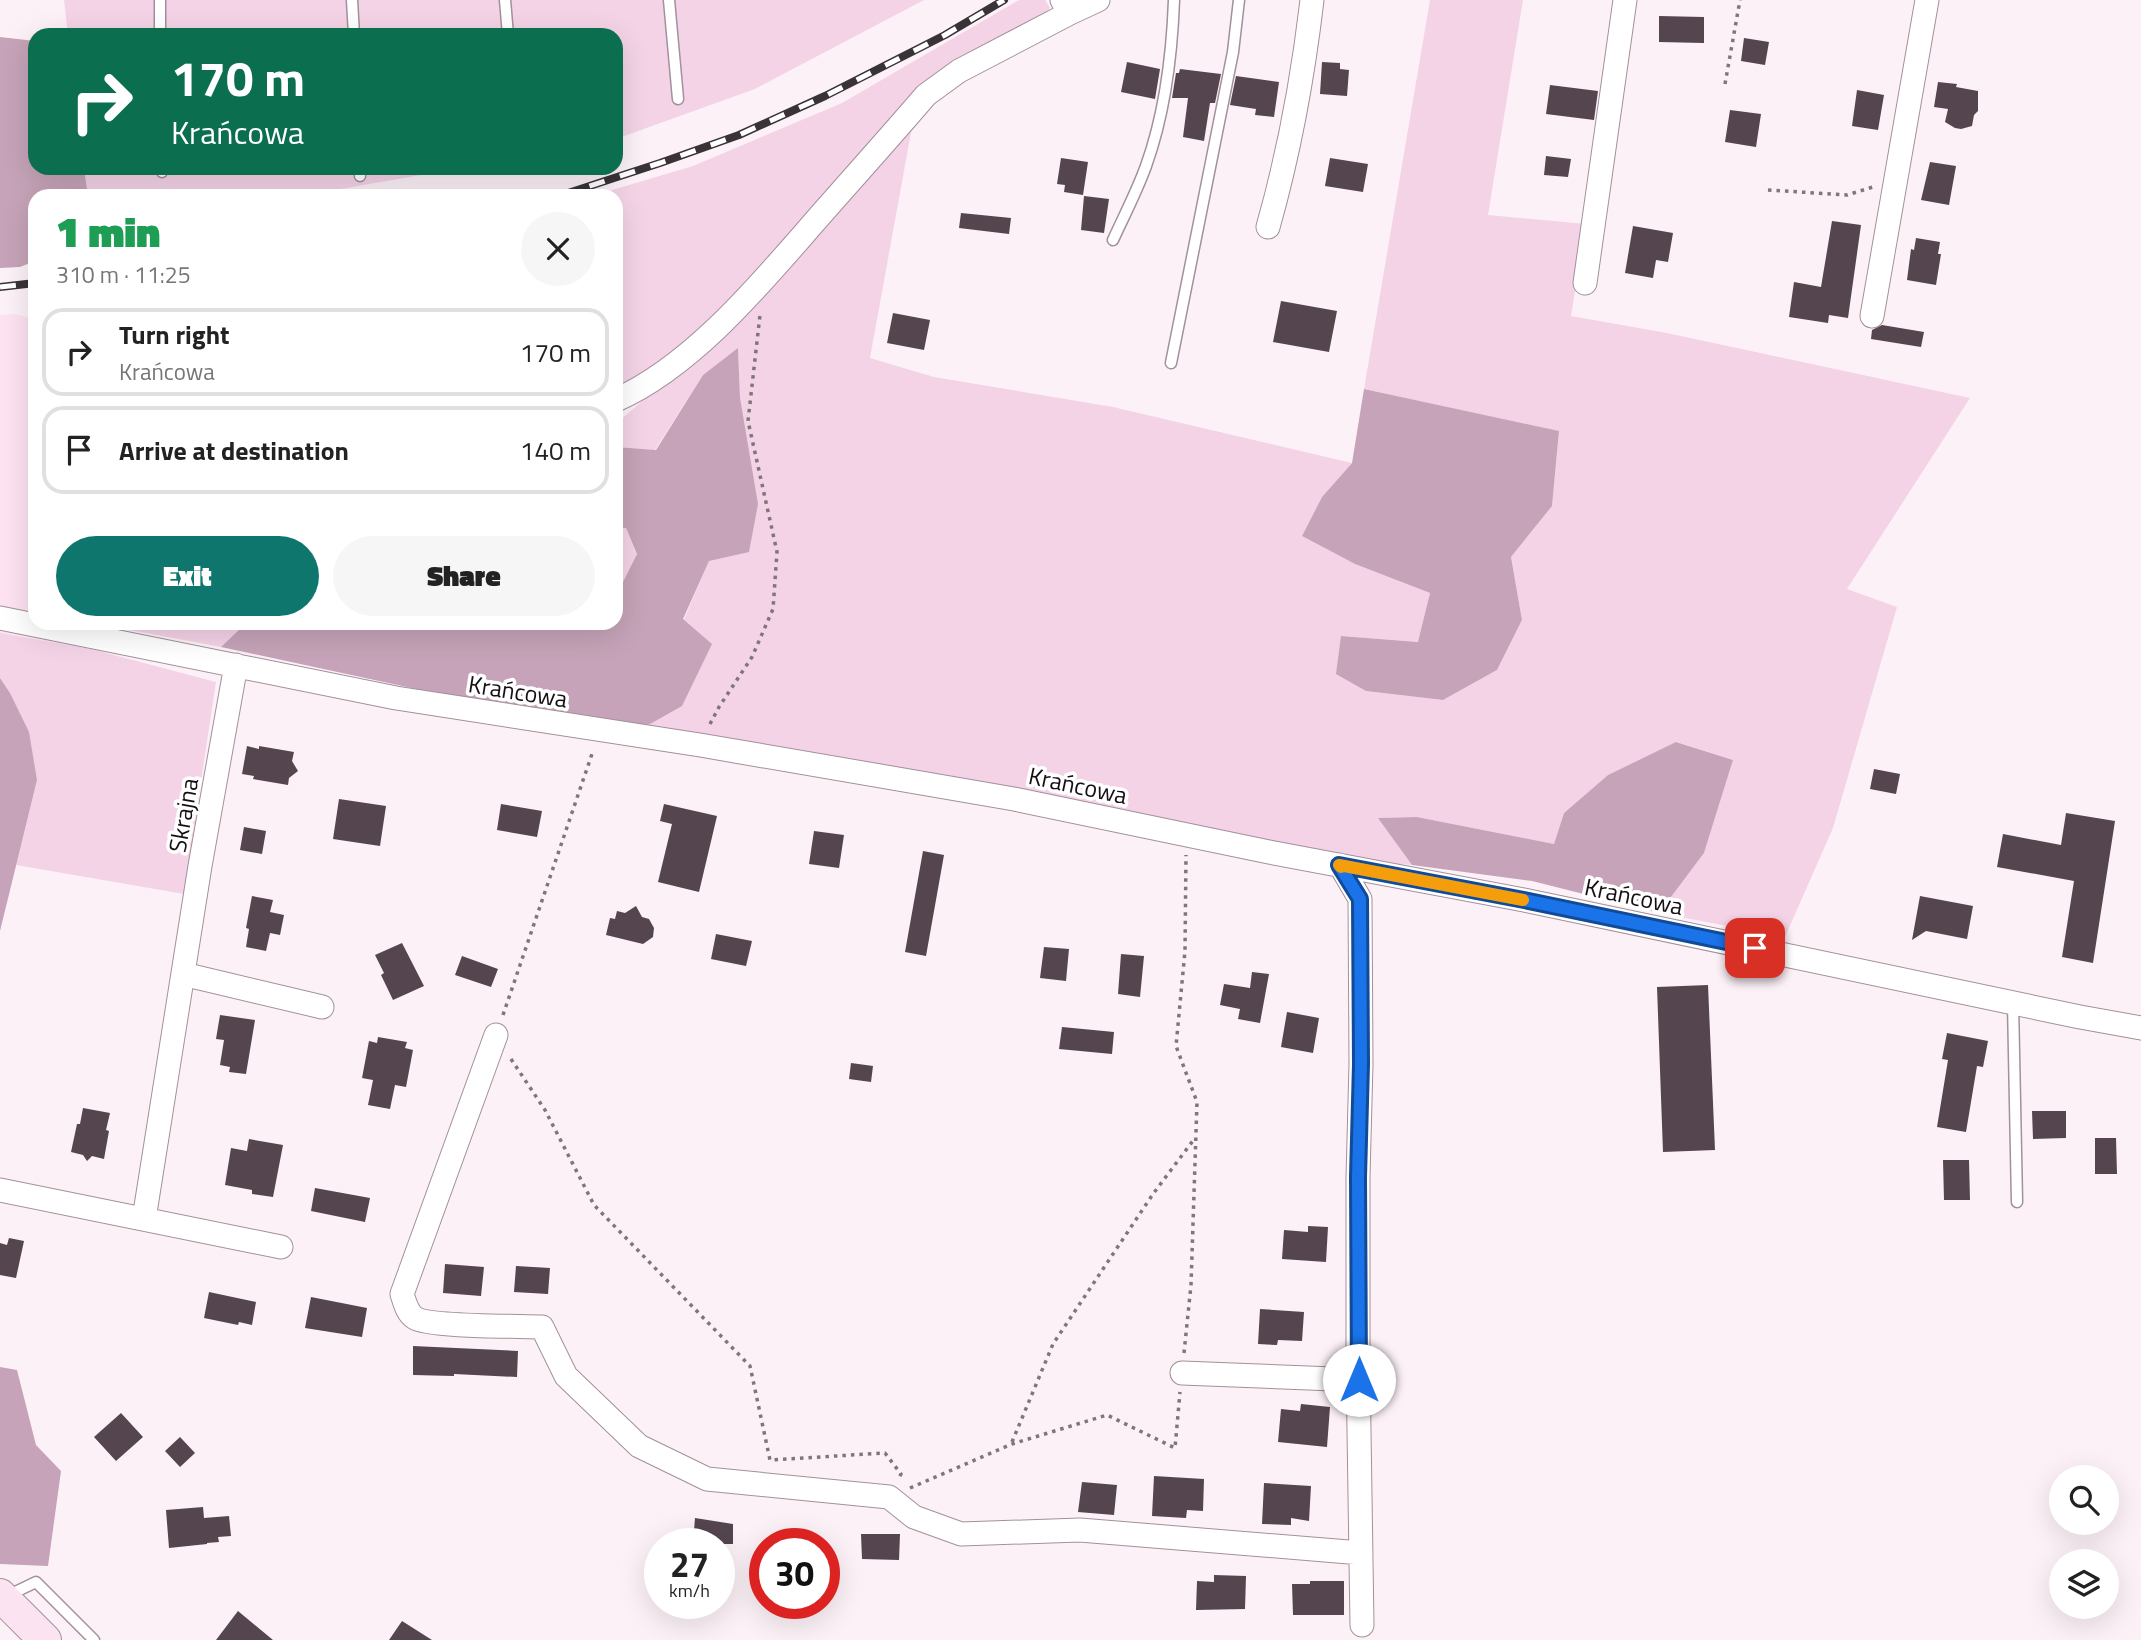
<!DOCTYPE html>
<meta charset="utf-8">
<style>
body{margin:0;font-family:"Titillium Web",sans-serif;background:#f6f6f6;color:#222;height:100vh;display:flex;flex-direction:column;font-size:26px;white-space:nowrap}
*{box-sizing:border-box;margin:0}
p{font-size:23px;color:#767676}
.icon{flex:none;width:38px;height:38px;fill:none;stroke:currentColor;stroke-width:2;stroke-linecap:round;stroke-linejoin:round}
.map{position:relative;flex:1;overflow:hidden}
.panel{position:absolute;left:28px;top:189px;width:595px;height:441px;display:flex;flex-direction:column;background:#fff;border-radius:21px;box-shadow:0 7px 28px #0002}
.panel>*{flex:none}
.hud{position:absolute;left:28px;top:28px;width:595px;height:147px;border-radius:21px;box-shadow:0 7px 28px #0002;background:#0b6e4f;color:#fff;overflow:hidden}
.controls{position:absolute;left:2049px;top:1465px;display:grid;gap:14px}
.controls a{display:grid;place-items:center;width:70px;height:70px;border-radius:50%;background:#fff;box-shadow:0 7px 28px #0002;font-size:35px}
.speed{position:absolute;left:644px;top:1528px;display:flex;gap:14px;font-size:35px;font-weight:700;text-align:center}
.speed>*{display:grid;place-content:center;width:91px;height:91px;border-radius:50%;background:#fff;box-shadow:0 7px 28px #0002;line-height:1}
.speed small{font-size:18px;font-weight:400}
.speed .limit{border:10px solid #d22;background:#fff;color:#111}
.pin{position:absolute;display:grid;place-items:center;width:60px;height:60px;color:#fff;margin:-30px;border-radius:14px;box-shadow:0 4px 10px #0006}
.me{position:absolute;width:77px;margin:-38px;rotate:0deg;stroke-linejoin:round;filter:drop-shadow(0 0 5px #0008)}
.turn{display:flex;align-items:center;gap:24px;height:147px;padding:0 28px;font-size:32px}
.turn .icon{width:91px;height:91px;stroke-width:2.5}
.turn b{display:block;font-size:49px;line-height:60px}
.round{display:grid;place-items:center;flex:none;width:74px;height:74px;border-radius:37px;background:#f6f6f6}
.headline{display:flex;align-items:center;justify-content:space-between;height:119px;padding:0 28px}
h1{font-size:42px;font-weight:800;line-height:52px;color:#1e9e55}
.primary-button{display:flex;gap:14px;margin-top:auto;padding:14px 28px}
.primary-button a{flex:1;height:80px;border-radius:42px;background:#0f766e;color:#fff;font-size:28px;font-weight:800;line-height:80px;text-align:center}
.primary-button a+a{background:#f6f6f6;color:#222}
ul{padding:0;list-style:none}
li{display:flex;align-items:center;gap:21px;height:88px;margin:0 14px 10px;padding:0 14px;border:4px solid #e0e0e0;border-radius:21px}
li div{flex:1}
li b{display:block;font-size:26px}
li em{font-style:normal}
.map>svg:first-child{display:block}
</style>
<div class="map">
<svg width="2141" height="1640" viewBox="0 0 2141 1640">
<rect width="100%" height="100%" fill="#fdf1f8"/>
<path fill="#fde2f2" d="M15,314L35,319V623H95L91,649L0,633V315Z"/>
<path fill="#f4d3e7" d="M64,0H924L755,89L616,139V35H68Z
M1019,0H1045L1050,8L1036,25L946,71L855,170L667,365L616,397V196H592L693,166L842,103Z
M1430,0H1523L1488,215L1586,224L1571,316L1667,333L1970,398L1847,589L1897,607L1833,828L1785,937L1659,913L1704,853L1733,760L1677,742L1608,775L1564,813L1554,844L1417,817L1379,818L1412,865L1363,861L639,726L709,560L740,398L738,349L703,375L655,450L616,447V424L699,351L912,127L870,358L934,377L1113,407L1352,463L1322,497L1302,536L1355,564L1430,593L1419,642L1341,636L1366,691L1443,700L1497,670L1522,620L1511,557L1552,506L1559,432L1364,389Z
M84,168H461L301,196H88Z
M616,528H626L637,554L617,596Z
M125,623H246L221,647L119,628Z
M0,633L91,649L216,682L184,894L16,865L37,780L10,693L0,678Z"/>
<path fill="#c6a3b8" d="M0,37L35,41V168H84L88,196H35V261L20,267L0,268Z
M738,348L740,398L758,504L749,552L709,561L683,619L712,644L682,706L650,724L639,726L458,698L221,647L246,623H616V596L637,554L626,528H616V447L656,450L703,375Z
M1364,389L1559,431L1552,506L1511,557L1522,620L1497,670L1443,700L1366,691L1336,674L1341,636L1418,642L1430,593L1355,564L1302,536L1322,497L1352,463Z
M0,678L10,693L29,732L37,780L0,931Z
M1676,742L1733,760L1704,853L1659,913L1532,881L1412,865L1378,818L1417,817L1554,844L1564,813L1608,775Z
M0,1367L17,1370L36,1445L61,1471L48,1566L0,1564Z"/>
<path fill="#54454e" d="M1659,16L1704,17V43L1659,42Z
M1744,38L1769,42L1765,65L1741,61Z
M1127,62L1160,69L1155,99L1121,92Z
M1322,62L1340,63V69L1349,70L1347,96L1320,94Z
M1180,69L1221,74L1215,103H1210L1204,141L1183,137L1188,98H1172L1176,73H1179Z
M1236,76L1279,82L1274,117L1255,115L1256,109L1230,105Z
M1938,82L1957,84L1956,87L1978,91V111L1974,115L1972,126L1961,129L1955,128L1945,122L1948,109L1934,107Z
M1550,85L1598,91L1594,120L1546,114Z
M1857,90L1884,95L1878,130L1852,126Z
M1730,110L1761,114L1756,147L1725,142Z
M1546,156L1571,159L1568,177L1544,175Z
M1061,158L1088,162L1083,195L1064,192L1065,185L1057,184Z
M1330,158L1368,164L1363,192L1325,186Z
M1930,162L1956,166L1949,205L1921,200Z
M1084,196L1109,199L1104,233L1081,230Z
M961,213L1011,218L1009,234L959,228Z
M1832,221L1861,225L1848,318L1829,315L1828,323L1789,317L1794,282L1821,287Z
M1633,226L1673,233L1668,262L1656,260L1653,278L1625,273Z
M1916,238L1940,242L1938,254H1941L1936,285L1907,280L1911,249L1914,250Z
M1281,301L1337,311L1329,352L1273,342Z
M893,313L930,320L924,350L887,343Z
M1882,325L1924,332L1921,347L1871,339L1872,330Z
M247,746L259,749V746L294,752L292,761L298,771L289,778L288,785L253,779L254,776L242,774Z
M1874,769L1900,774L1896,794L1870,789Z
M339,799L386,806L380,846L333,839Z
M501,804L542,811L537,837L497,830Z
M664,804L717,816L699,892L658,882L672,824L660,821Z
M2066,813L2115,821L2093,963L2062,957L2074,881L1997,867L2003,834L2061,845Z
M244,827L266,831L262,854L240,850Z
M814,831L844,835L839,868L809,864Z
M923,851L944,855L926,956L905,952Z
M252,896L273,900L270,912L284,915L280,935L270,933L266,951L246,947L249,929L246,928Z
M1920,896L1973,906L1967,939L1926,931L1912,940Z
M636,906L642,917L649,919L654,928L653,937L643,944L606,935L610,918L615,919L617,911L625,913Z
M716,934L752,941L746,966L711,959Z
M402,943L424,986L393,1000L381,975L384,973L375,955Z
M1044,947L1069,949L1066,981L1040,978Z
M1121,954L1144,956L1140,997L1118,994Z
M462,956L498,969L491,987L455,975Z
M1252,972L1269,974L1260,1023L1238,1019L1240,1009L1220,1005L1224,984L1250,988Z
M1708,985L1715,1150L1663,1152L1657,987Z
M1287,1012L1319,1018L1313,1053L1281,1047Z
M220,1015L255,1020L246,1074L229,1072L230,1067L220,1065L224,1040L216,1039Z
M1062,1027L1114,1032L1112,1054L1059,1049Z
M1947,1033L1988,1041L1983,1067L1977,1066L1966,1132L1937,1127L1948,1060L1942,1059Z
M378,1037L407,1042L405,1048L413,1050L406,1087L395,1085L390,1109L368,1105L373,1080L362,1078L369,1041L377,1043Z
M851,1063L873,1066L871,1082L849,1079Z
M83,1108L110,1113L106,1130L109,1131L104,1159L92,1156L87,1161L83,1155L71,1152L77,1124H80Z
M2032,1111H2066V1138L2033,1139Z
M2095,1138H2116L2117,1174H2095Z
M249,1139L283,1145L273,1197L252,1194V1190L225,1185L231,1148L247,1151Z
M1943,1160H1969L1970,1200H1944Z
M315,1188L370,1198L365,1222L311,1211Z
M1308,1226L1328,1227L1326,1262L1282,1259L1284,1230L1308,1232Z
M9,1238L24,1241L16,1278L0,1275V1243L7,1245Z
M445,1264L484,1267L481,1296L443,1293Z
M516,1266L550,1268L548,1294L514,1292Z
M209,1292L256,1302L252,1325L239,1322L238,1325L204,1318Z
M311,1297L367,1308L362,1337L305,1328Z
M1260,1309L1304,1312L1302,1341L1278,1340L1277,1345L1258,1344Z
M413,1346L518,1351L517,1377L454,1374V1376L413,1375Z
M1301,1404L1330,1407L1327,1447L1278,1442L1281,1409L1300,1411Z
M121,1413L143,1437L116,1461L94,1437Z
M180,1437L195,1453L180,1467L165,1451Z
M1154,1476L1204,1479L1203,1511L1187,1510L1186,1518L1152,1516Z
M1082,1482L1117,1485L1114,1515L1078,1512Z
M1264,1483L1311,1486L1309,1521L1291,1518V1525L1262,1524Z
M203,1507L204,1518L229,1516L231,1536L218,1537L219,1542L207,1543V1544L169,1548L166,1510Z
M695,1518L733,1524V1544H693Z
M861,1534H900L899,1560L862,1559Z
M1214,1575L1246,1576L1245,1609L1196,1610L1197,1581L1214,1582Z
M1310,1581H1344V1615H1293L1292,1584H1310Z
M238,1611L273,1640H216Z
M402,1621L432,1640H389Z"/>
<g fill="none" stroke-linecap="round" stroke-linejoin="round">
<g stroke="#a2909b" stroke-width="13">
<path id="service" d="M352,0L354,35
M505,0L508,35
M669,0L678,99
M160,35V0
M162,168V172
M360,168V176
M1113,240C1124,216 1137,191 1146,166C1165,113 1172,56 1174,0
M1171,363L1233,52L1239,0
M2013,1003L2017,1202
M5,1597L36,1582L94,1640"/>
</g>
<g stroke="#a2909b" stroke-width="25">
<path id="minor" d="M1062,0L1070,13L1098,0
M1268,227C1289,153 1303,77 1312,0
M1585,283L1625,0
M1872,316L1927,0
M616,400C693,366 762,282 817,219C853,178 890,137 926,95L959,71L1070,13
M0,618L396,698L700,745L1014,799L1269,852L1524,900L2080,1017L2141,1028
M1340,865L1360,899L1361,1064L1358,1177V1365L1362,1625
M183,974L322,1007
M496,1035L402,1294C405,1303 407,1313 415,1318C429,1327 520,1326 542,1327L566,1376L639,1446L707,1479L889,1497L914,1517L961,1534L1080,1530L1361,1553
M0,1190L281,1247
M144,1219L200,866L236,665
M1182,1373L1359,1380"/>
</g>
<g stroke="#a2909b" stroke-width="34">
<path id="secondary" d="M0,1595L45,1640"/>
</g>
<path stroke="#7f767c" stroke-width="3.5" stroke-dasharray="3.5 5" stroke-linecap="butt" d="M1725,84L1740,0
M1768,190L1847,195L1873,187
M710,724L719,707L752,657L773,609L777,552L748,421L760,315
M503,1015L593,751
M511,1059L545,1110L594,1205L750,1366L770,1460L885,1453L901,1474L898,1479
M1184,1353L1191,1285L1197,1102L1176,1046L1185,951L1186,855
M1012,1442L1053,1344L1153,1194L1195,1138
M910,1488L1012,1444L1107,1415L1175,1448L1180,1392"/>
<use href="#service" stroke="#fff" stroke-width="10"/>
<use href="#minor" stroke="#fff" stroke-width="23"/>
<use href="#secondary" stroke="#fbe3f2" stroke-width="32"/>
<g stroke="#393237" stroke-width="8">
<path id="rail" d="M559,196L660,163L739,135L825,96L945,35L1004,0
M0,287L35,283"/>
</g>
<use href="#rail" stroke="#fff" stroke-width="5" stroke-dasharray="16" stroke-linecap="butt"/>
</g>
<g fill="none" stroke-linecap="round" stroke-linejoin="round">
<g stroke="#114b97" stroke-width="18">
<path id="route" d="M1359,1380L1358,1177L1361,1064L1360,899L1339,865L1524,900L1755,948"/>
</g>
<use href="#route" stroke="#1a73e8" stroke-width="12"/>
<path stroke="#f59e0b" stroke-width="12" d="M1341,867L1339,865L1523,900"/>
</g>
<g text-anchor="middle" dominant-baseline="central" stroke-width="7" stroke-linejoin="round" paint-order="stroke">
<g font-size="24" fill="#161014" stroke="#fff">
<text transform="translate(518 691) rotate(9)">Krańcowa</text>
<text transform="translate(1078 785) rotate(12)">Krańcowa</text>
<text transform="translate(183 815) rotate(-80)">Skrajna</text>
<text transform="translate(1634 896) rotate(12)">Krańcowa</text>
</g>
</g>
</svg>
<div class="controls">
<a><svg class="icon" aria-label="search" viewBox="0 0 24 24"><circle cx="10" cy="10" r="6"/><path d="M15 15l6 6"/></svg></a>
<a><svg class="icon" aria-label="layers" viewBox="0 0 24 24"><path d="M12 4l9 5-9 5-9-5zM3 14l9 5 9-5"/></svg></a>
</div>
<div class="speed"><div>27<small>km/h</small></div><div class="limit">30</div></div>
<div class="pin" style="left:1755px;top:948px;background:#d93025"><svg class="icon" aria-label="arrive" viewBox="0 0 24 24"><path d="M6 21V4h12l-3 4 3 4H6"/></svg></div>
<svg class="me" style="left:1359px;top:1380px" viewBox="-20 -20 40 40"><circle r="19" fill="#fff"/><path d="M0-13L10 11 0 6-10 11z" fill="#1a73e8"/></svg>
<div class="hud">
<div class="turn"><svg class="icon" aria-label="right" viewBox="0 0 24 24"><path d="M7 20v-9h11M14 6l5 5-5 5"/></svg><div><b>170 m</b>Krańcowa</div></div>
</div>
<section class="panel">
<div class="headline"><div><h1>1 min</h1><p>310 m · 11:25</p></div><a class="round"><svg class="icon" aria-label="close" viewBox="0 0 24 24"><path d="M6 6l12 12M18 6L6 18"/></svg></a></div>
<ul>
<li><svg class="icon" aria-label="right" viewBox="0 0 24 24"><path d="M7 20v-9h11M14 6l5 5-5 5"/></svg><div><b>Turn right</b><p>Krańcowa</p></div><em>170 m</em></li>
<li><svg class="icon" aria-label="arrive" viewBox="0 0 24 24"><path d="M6 21V4h12l-3 4 3 4H6"/></svg><div><b>Arrive at destination</b></div><em>140 m</em></li>
</ul>
<div class="primary-button"><a>Exit</a><a>Share</a></div>
</section>
</div>
